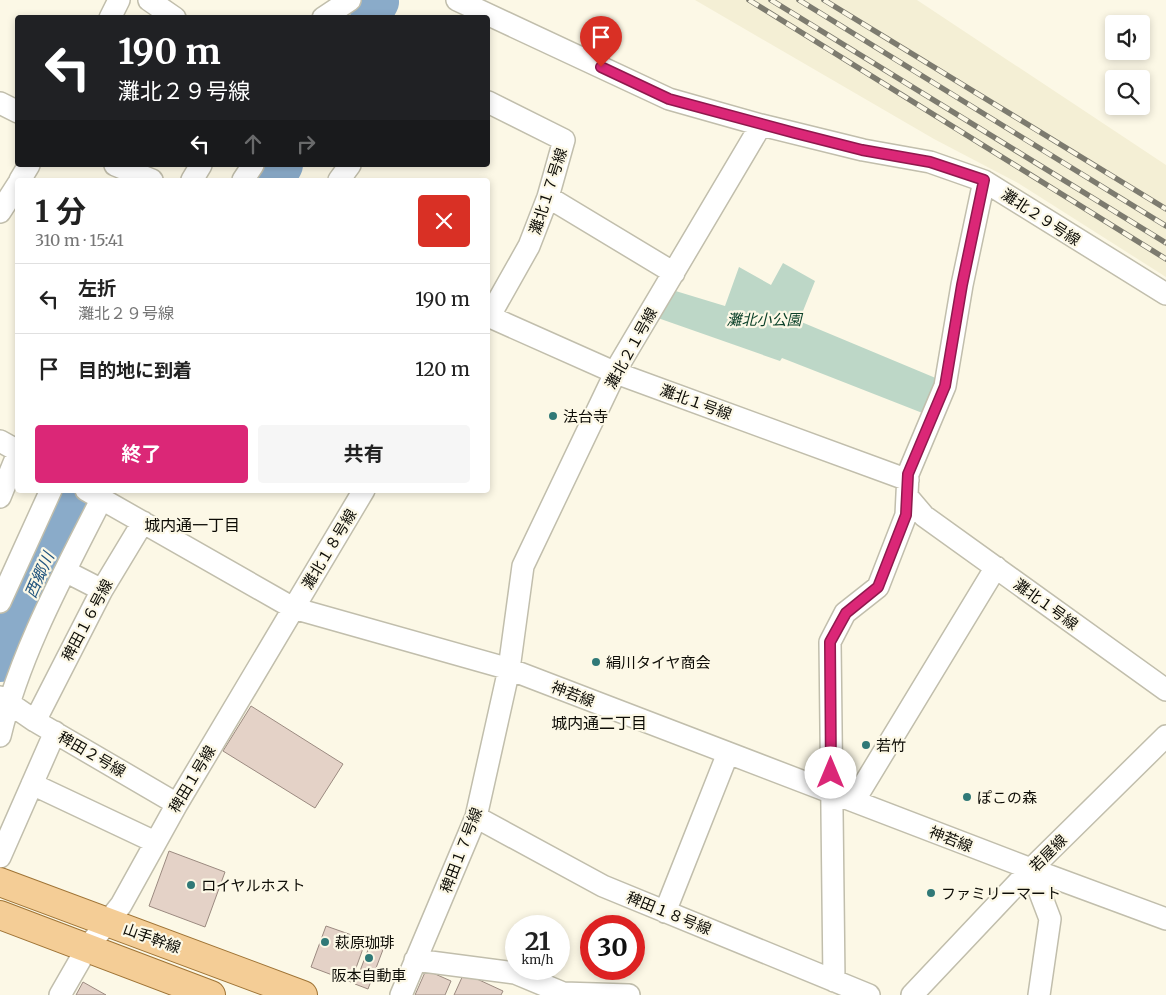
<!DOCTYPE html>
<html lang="ja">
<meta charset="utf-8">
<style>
body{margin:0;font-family:Merriweather,"Noto Sans JP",serif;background:#f6f6f6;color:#222;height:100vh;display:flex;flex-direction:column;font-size:19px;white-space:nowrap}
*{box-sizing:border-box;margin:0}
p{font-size:16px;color:#767676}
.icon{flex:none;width:28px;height:28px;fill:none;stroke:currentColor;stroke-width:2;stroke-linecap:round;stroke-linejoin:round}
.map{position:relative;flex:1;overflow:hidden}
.sheet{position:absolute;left:15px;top:178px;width:475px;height:315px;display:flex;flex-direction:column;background:#fff;border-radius:5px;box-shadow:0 2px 8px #0003}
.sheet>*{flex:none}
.guide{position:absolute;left:15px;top:15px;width:475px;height:152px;border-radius:5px;box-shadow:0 2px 8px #0003;background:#202124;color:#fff;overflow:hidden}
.tools{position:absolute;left:1105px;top:15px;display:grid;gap:10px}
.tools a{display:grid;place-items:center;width:45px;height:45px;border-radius:5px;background:#fff;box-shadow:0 2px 8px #0003;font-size:25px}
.speed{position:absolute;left:505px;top:915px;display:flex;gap:10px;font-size:25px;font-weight:700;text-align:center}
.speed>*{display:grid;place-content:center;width:65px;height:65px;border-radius:50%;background:#fff;box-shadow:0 2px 8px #0003;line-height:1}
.speed small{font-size:12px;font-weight:400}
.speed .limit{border:8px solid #d22;background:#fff;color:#111}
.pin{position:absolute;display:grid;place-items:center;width:42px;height:42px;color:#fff;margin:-51px -21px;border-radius:50% 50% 50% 0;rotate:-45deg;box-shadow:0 0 5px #0007}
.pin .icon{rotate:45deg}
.me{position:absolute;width:55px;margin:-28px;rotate:0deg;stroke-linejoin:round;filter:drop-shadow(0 0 4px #0008)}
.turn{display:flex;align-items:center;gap:18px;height:105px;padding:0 20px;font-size:22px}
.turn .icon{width:65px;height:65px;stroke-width:2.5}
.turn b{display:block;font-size:35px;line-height:42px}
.lanes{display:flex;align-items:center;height:48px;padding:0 20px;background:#0003;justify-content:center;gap:25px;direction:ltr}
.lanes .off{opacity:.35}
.round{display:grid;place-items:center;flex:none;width:52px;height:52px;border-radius:5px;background:#f6f6f6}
.overview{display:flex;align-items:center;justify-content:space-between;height:85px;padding:0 20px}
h1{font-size:30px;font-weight:700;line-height:38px}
.button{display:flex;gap:10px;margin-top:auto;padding:10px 20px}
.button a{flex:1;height:58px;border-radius:5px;background:#db2777;color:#fff;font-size:20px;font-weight:700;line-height:58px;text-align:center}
.button a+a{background:#f6f6f6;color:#222}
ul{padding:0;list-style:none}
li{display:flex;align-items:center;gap:15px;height:70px;padding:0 20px;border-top:1px solid #e0e0e0}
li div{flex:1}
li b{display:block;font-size:19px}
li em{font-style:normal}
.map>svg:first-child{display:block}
</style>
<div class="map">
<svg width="1166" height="995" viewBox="0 0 1166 995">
<rect width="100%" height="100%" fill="#fcf8e6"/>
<path fill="#f4efd5" d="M695,0H917L1166,165V277L1018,183L934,139Z"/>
<path fill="#bdd7c7" d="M783,263L815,281L799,321L938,379L925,414L782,358L780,361L655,317L669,289L725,306L739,267L771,285Z"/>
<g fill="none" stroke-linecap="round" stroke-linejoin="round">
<path stroke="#8aabc9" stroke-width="40" d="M370,18L379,2
M275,180L283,165
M0,662L66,513L81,490"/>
</g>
<path fill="#e4d2c7" stroke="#9b8a80" d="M251,706L343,764L315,808L223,751Z
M169,851L225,872L205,927L149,906Z
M326,926L366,940L351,982L311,967Z
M371,942L384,947L368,989L355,984Z
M426,970L451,981L445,995H415Z
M464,973L503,991L501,995H454Z
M83,982L106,995H76Z"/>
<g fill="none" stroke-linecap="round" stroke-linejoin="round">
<g stroke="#c1beac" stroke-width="24">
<path id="minor" d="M149,0L175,18
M457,0L669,99L761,125L863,150L930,162L984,181L1166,294
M110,18L119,0
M323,18L350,0
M488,102L564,140L548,197L529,246L489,317
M0,103L18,112
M115,165L152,180
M20,180L29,165
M192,180L201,165
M243,180L253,165
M339,180L350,165
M548,197L674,273
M0,212L18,184
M488,316L616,373L908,480
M0,441L18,451
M86,490L293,608L509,669L1031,869L1166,919
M907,496L924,516L1166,690
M0,497L18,453
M65,571L102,590
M0,602L51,490
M0,697L35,721L177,804
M35,721L102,590L143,522
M0,736C20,653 63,575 102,498
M32,784L155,842
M854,801L996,567
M476,817L603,886L869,995
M0,857L55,732
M1031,869L1050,919L1039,995
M665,912L728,753
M415,960L515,973L563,993L629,995
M834,981L830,642L845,613L878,587L906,515L908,474L945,386L962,285L984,181
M60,995L87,948L121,905L177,804L364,490
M401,995L476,817L509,669L523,566L620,363L761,125
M912,995L1031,869L1166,736"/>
</g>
<g stroke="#9f7436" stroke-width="30">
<path id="major" d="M0,882L303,995
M0,915L211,995"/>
</g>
<use href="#minor" stroke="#fff" stroke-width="21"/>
<use href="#major" stroke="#f4cd96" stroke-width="28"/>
<g stroke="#7d7b6f" stroke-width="5.5">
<path id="rail" d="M749,0L1166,259
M771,0L1166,243
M799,0L1166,226
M824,0L1166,209"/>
</g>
<use href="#rail" stroke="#fcf8e6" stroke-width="4" stroke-dasharray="11" stroke-linecap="butt"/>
</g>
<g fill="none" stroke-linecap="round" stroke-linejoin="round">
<g stroke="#8e194d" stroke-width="12">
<path id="route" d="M601,67L669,99L795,133L862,150L930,162L984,180L962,285L945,386L908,474L906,515L878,587L846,613L830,642L831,773"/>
</g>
<use href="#route" stroke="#db2777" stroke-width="9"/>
</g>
<g fill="#307977" stroke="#fcf8e6" stroke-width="2">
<circle cx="553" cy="416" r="5"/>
<circle cx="596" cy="662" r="5"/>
<circle cx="866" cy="745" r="5"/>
<circle cx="967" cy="797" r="5"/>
<circle cx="191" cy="885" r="5"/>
<circle cx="931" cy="893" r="5"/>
<circle cx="325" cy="942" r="5"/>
<circle cx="369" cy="958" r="5"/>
</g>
<g text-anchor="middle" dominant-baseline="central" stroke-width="4.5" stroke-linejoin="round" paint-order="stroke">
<g font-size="15" fill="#0d0c06" stroke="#fcf8e6">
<text transform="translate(548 191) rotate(-72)">灘北１７号線</text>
<text transform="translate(1041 217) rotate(33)">灘北２９号線</text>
<text transform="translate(631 348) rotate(-61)">灘北２１号線</text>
<text transform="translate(696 402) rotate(20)">灘北１号線</text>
<text transform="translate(329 549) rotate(-59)">灘北１８号線</text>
<text transform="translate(1046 604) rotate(36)">灘北１号線</text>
<text transform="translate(87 620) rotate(-62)">稗田１６号線</text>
<text transform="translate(573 694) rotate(21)">神若線</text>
<text transform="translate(92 754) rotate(30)">稗田２号線</text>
<text transform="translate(192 779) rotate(-59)">稗田１号線</text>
<text transform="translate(951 839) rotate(21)">神若線</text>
<text transform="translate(461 850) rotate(-69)">稗田１７号線</text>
<text transform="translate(1048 853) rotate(-45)">若屋線</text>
<text transform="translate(669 913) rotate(22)">稗田１８号線</text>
<text transform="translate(152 938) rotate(20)">山手幹線</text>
</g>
<g font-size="15" font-style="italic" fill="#0b4129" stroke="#fcf8e6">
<text x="764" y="319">灘北小公園</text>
</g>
<g font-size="15" fill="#0d0c06" stroke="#fcf8e6" text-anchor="start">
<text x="563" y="416">法台寺</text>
<text x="606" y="662">絹川タイヤ商会</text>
<text x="876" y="745">若竹</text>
<text x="977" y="797">ぽこの森</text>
<text x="201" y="885">ロイヤルホスト</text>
<text x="941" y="893">ファミリーマート</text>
<text x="335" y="942">萩原珈琲</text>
<text x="369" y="975" text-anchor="middle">阪本自動車</text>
</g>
<g font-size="16" fill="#0d0c06" stroke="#fcf8e6">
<text x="192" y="525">城内通一丁目</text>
<text x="599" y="723">城内通二丁目</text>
</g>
<g font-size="16" font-style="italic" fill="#23557f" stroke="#fcf8e6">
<text transform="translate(39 575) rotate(-66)">西郷川</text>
</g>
</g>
</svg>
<div class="tools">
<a><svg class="icon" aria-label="sound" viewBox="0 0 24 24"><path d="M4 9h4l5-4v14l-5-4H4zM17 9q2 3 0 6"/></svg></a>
<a><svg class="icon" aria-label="search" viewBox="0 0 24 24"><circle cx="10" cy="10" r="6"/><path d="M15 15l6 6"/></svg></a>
</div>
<div class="speed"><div>21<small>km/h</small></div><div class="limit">30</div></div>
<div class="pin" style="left:601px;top:67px;background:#d93025"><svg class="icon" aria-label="arrive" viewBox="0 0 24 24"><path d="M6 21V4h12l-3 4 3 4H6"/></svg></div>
<svg class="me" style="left:831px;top:773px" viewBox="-20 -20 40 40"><circle r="19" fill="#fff"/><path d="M0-13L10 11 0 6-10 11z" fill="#db2777"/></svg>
<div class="guide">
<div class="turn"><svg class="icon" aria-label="left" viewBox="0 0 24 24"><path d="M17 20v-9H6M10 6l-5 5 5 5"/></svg><div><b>190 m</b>灘北２９号線</div></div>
<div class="lanes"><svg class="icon" aria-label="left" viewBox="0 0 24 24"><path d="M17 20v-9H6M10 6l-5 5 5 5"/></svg><svg class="icon off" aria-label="ahead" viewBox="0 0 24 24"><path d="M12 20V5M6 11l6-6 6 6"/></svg><svg class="icon off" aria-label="right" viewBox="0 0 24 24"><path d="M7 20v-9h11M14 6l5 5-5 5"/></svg></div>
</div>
<section class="sheet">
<div class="overview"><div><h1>1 分</h1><p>310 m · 15:41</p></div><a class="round" style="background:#d93025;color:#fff"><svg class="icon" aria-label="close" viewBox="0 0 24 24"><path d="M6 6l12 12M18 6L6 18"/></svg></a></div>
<ul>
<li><svg class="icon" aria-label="left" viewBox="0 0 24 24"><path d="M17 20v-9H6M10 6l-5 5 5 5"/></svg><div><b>左折</b><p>灘北２９号線</p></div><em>190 m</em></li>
<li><svg class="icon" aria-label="arrive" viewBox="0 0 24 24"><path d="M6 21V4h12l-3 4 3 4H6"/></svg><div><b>目的地に到着</b></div><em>120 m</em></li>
</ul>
<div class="button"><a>終了</a><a>共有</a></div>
</section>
</div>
